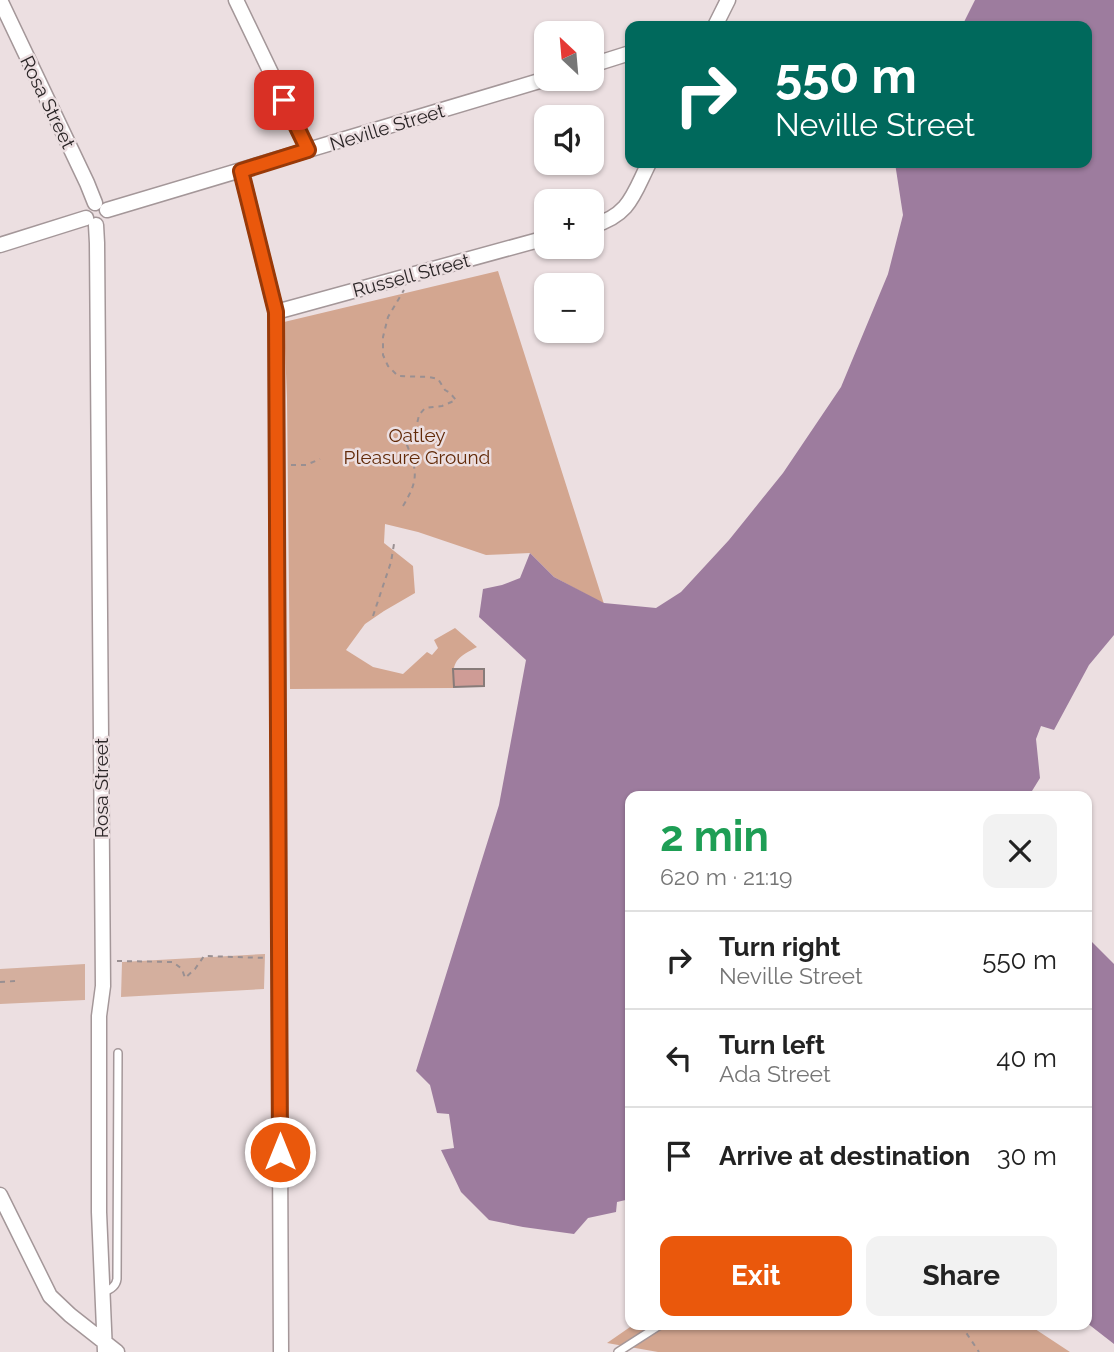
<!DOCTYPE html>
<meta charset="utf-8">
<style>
body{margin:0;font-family:Raleway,sans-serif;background:#f2f2f2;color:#222;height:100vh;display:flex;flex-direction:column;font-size:26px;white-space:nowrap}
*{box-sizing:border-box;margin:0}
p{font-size:23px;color:#767676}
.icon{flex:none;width:38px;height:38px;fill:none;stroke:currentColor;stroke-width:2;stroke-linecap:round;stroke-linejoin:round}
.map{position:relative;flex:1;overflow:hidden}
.sheet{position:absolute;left:625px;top:791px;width:467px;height:539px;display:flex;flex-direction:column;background:#fff;border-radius:14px;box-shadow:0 2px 5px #0004}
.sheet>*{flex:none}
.guide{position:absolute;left:625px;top:21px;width:467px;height:147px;border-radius:14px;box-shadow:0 2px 5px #0004;background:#00695c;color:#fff;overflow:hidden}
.needle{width:46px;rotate:334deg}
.buttons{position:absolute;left:534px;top:21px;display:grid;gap:14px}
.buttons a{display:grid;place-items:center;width:70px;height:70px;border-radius:14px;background:#fff;box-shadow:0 2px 5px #0004;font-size:35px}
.pin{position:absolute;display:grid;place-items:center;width:60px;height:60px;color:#fff;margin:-30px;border-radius:14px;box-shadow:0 4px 10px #0006}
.me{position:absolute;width:77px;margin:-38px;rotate:0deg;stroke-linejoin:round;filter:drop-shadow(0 0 5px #0008)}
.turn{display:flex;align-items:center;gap:24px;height:147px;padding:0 35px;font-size:32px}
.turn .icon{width:91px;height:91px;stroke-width:2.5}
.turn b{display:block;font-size:49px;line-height:60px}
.round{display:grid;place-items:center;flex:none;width:74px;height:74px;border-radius:14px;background:#f2f2f2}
.summary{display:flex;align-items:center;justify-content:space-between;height:119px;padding:0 35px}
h1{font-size:42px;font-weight:700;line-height:52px;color:#1e9e55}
.action{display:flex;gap:14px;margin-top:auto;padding:14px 35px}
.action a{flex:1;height:80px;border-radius:14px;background:#ea580c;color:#fff;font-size:28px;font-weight:700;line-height:80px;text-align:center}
.action a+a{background:#f2f2f2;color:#222}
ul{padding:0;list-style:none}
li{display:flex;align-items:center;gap:21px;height:98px;padding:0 35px;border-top:2px solid #e0e0e0}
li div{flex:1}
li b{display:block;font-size:26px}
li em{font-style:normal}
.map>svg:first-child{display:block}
</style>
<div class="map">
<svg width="1114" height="1352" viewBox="0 0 1114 1352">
<rect width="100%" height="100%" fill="#ecdfe1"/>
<path fill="#d4af9e" d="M265,954L264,989L121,997L122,962Z
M85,964V1000L0,1004V969Z"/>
<path fill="#d3a690" d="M498,271L604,604L554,577L530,553L486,555L418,532L385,524L384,543L413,566L415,593L384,611L365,624L346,650L373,667L403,674L427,652L432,655L438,648L434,640L455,628L477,647C454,659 452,662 454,688L290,689L287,399L284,322Z
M633,1325H1029L1070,1352H658L607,1343Z"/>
<path fill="#9d7c9e" d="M975,0H1114V635L1089,665L1054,730L1041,726L1036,739L1040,778L1032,791L1025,796H630V1199L617,1202L616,1212L588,1218L574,1234L523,1227L489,1220L461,1192L441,1150L454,1148L449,1114L437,1113L430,1085L416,1071L499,805L526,660L479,617L483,589L502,585L520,578L530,553L554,577L604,603L656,608L681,592L729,540L783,473L841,387L888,274L903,215L895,163H1087V26H962Z
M1087,937L1114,964V1344L1087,1323Z"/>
<path fill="#cf9c96" stroke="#877b79" stroke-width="2" d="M453,669H484V686L454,687Z"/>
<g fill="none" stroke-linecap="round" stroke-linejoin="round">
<g stroke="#a49799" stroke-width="10">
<path id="lane" d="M103,1292C110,1290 116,1287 117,1279L118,1053
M618,1352L660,1325"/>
</g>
<g stroke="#a49799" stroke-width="17">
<path id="street" d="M0,0L87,183L95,203
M236,0L308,150
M715,26L728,0
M592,65L630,53
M241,171L276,312L281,1352
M107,210L546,79
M96,225L97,243L103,986L99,1016V1212L105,1352
M592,226C630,215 633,195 649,163
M0,245L86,218
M276,312L546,238
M0,1195L50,1296L70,1315L117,1352"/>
</g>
<path stroke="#998f91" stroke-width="2" stroke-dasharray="5 5" stroke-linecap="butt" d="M291,465H306L320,459
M403,506C418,481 418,472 407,445L417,424L419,415L425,408L442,406L456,400L450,393L445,390L438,379L429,377L398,376L388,366L383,355V337L388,317L404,290
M373,616L391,562L394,544
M117,961L173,962L182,969L185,978L195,969L204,956L267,958
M0,982L16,981
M961,1325L979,1352"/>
<use href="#lane" stroke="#fff" stroke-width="7"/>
<use href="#street" stroke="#fff" stroke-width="14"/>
</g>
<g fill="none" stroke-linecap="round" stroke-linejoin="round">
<g stroke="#983908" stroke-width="18">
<path id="route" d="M280,1152L276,312L241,171L308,150L284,100"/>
</g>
<use href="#route" stroke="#ea580c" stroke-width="12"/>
</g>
<g text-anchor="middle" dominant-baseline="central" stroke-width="5" stroke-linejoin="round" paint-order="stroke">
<g font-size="19" fill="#2b2627" stroke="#ecdfe1">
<text transform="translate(48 102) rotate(64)">Rosa Street</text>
<text transform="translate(387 127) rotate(-17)">Neville Street</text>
<text transform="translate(411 275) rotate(-15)">Russell Street</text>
<text transform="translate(101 788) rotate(-90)">Rosa Street</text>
</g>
<g font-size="19" fill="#622a08" stroke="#ecdfe1">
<text x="417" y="435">Oatley<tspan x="417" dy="22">Pleasure Ground</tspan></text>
</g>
</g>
</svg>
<div class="buttons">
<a><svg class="needle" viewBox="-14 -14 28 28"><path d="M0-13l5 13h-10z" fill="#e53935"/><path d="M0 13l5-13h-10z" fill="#767676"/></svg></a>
<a><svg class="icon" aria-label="sound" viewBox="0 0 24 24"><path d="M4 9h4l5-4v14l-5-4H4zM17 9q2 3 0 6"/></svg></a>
<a>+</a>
<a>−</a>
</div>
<div class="pin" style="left:284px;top:100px;background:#d93025"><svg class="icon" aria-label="arrive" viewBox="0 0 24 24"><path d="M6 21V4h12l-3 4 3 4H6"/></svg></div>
<svg class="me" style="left:280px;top:1152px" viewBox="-20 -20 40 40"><circle r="17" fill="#ea580c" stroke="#fff" stroke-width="3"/><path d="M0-11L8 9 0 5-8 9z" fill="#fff"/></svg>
<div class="guide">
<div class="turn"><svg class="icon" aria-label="right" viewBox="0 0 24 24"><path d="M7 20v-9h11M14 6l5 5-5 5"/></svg><div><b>550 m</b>Neville Street</div></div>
</div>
<section class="sheet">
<div class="summary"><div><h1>2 min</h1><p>620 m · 21:19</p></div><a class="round"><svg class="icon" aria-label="close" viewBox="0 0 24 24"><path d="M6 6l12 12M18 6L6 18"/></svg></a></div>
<ul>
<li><svg class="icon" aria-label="right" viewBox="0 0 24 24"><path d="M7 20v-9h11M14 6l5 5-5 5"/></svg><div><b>Turn right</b><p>Neville Street</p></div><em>550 m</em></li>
<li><svg class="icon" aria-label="left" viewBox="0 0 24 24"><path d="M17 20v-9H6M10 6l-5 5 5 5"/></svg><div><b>Turn left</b><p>Ada Street</p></div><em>40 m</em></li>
<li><svg class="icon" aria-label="arrive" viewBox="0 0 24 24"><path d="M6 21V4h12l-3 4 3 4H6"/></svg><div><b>Arrive at destination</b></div><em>30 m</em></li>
</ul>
<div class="action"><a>Exit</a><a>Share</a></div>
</section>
</div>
